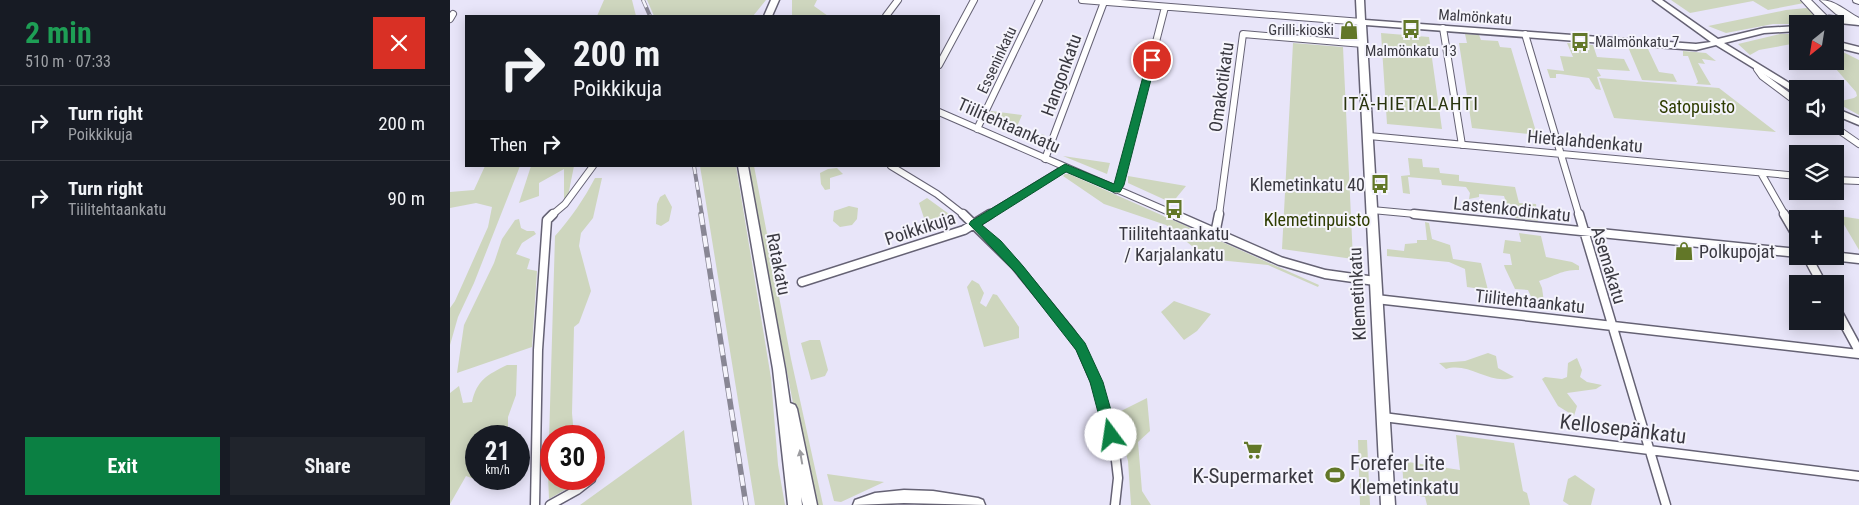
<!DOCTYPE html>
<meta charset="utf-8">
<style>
body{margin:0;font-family:"Roboto Condensed",sans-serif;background:#20242c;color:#f1f3f6;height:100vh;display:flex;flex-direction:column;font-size:19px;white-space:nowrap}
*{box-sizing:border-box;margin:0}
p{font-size:16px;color:#9ea1a6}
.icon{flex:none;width:28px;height:28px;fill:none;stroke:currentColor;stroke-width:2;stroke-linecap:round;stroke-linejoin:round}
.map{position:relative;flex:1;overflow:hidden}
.side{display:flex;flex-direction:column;background:#171b24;width:450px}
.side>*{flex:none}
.banner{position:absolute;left:15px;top:15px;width:475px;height:152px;border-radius:0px;box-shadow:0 2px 12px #0003;background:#171b24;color:#f1f3f6;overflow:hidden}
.needle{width:32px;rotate:210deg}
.tools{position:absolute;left:1339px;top:15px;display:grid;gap:10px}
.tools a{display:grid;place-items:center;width:55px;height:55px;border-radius:0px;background:#171b24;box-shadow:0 2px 12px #0003;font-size:25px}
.speed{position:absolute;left:15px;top:425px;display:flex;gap:10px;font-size:25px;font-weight:700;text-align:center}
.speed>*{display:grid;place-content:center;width:65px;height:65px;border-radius:50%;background:#171b24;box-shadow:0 2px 12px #0003;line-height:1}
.speed small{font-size:12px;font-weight:400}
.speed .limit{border:8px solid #d22;background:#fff;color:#111}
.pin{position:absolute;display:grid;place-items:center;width:42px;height:42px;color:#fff;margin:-21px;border:2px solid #fff;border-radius:50%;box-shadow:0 1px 5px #0007}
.me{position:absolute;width:55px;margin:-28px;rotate:346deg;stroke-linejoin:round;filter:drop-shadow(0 0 4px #0008)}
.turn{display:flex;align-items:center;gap:18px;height:105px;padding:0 25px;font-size:22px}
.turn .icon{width:65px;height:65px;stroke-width:2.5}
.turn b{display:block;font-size:35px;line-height:42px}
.then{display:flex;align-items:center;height:48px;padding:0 25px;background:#0003;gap:10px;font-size:19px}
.round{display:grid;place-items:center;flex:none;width:52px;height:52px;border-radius:0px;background:#20242c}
.head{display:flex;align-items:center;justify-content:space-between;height:85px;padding:0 25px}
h1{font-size:30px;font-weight:700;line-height:38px;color:#1e9e55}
.cta{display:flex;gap:10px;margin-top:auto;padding:10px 25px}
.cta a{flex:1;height:58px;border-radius:0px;background:#0b8043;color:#fff;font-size:20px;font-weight:700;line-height:58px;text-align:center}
.cta a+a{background:#20242c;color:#f1f3f6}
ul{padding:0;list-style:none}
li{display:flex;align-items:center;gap:15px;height:75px;padding:0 25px;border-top:1px solid #363941}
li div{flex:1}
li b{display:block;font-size:19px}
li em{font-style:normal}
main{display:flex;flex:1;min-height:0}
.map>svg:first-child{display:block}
</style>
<main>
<section class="side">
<div class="head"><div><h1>2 min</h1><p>510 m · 07:33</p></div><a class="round" style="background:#d93025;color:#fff"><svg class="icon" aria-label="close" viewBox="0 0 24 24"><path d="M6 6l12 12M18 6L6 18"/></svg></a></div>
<ul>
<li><svg class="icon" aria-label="right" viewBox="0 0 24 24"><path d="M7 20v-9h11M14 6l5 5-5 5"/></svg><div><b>Turn right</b><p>Poikkikuja</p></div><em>200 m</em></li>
<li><svg class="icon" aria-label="right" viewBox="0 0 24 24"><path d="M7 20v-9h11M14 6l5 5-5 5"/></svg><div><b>Turn right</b><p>Tiilitehtaankatu</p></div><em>90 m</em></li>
</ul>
<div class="cta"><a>Exit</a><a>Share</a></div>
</section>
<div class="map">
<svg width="1409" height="505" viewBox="0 0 1409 505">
<rect width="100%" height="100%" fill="#e8e5f9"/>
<path fill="#ced6be" d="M154,0H182L186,16H147Z
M197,0H316L303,16H204Z
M342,0H367L364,6L378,16H342Z
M1221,0H1351L1354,3L1318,10L1303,1L1240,13Z
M1357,8L1363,12L1365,18L1354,24H1323L1276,33L1258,26L1336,10Z
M931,33L979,37L992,129L937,124Z
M1015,34L1029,35L1031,40L1048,41L1050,47L1061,48L1087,135L1022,128L1009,43H1017Z
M1330,34H1347V43L1309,50L1300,55L1288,44Z
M843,43L893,47L903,259L832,249Z
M1117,43L1143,45L1147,57L1174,59L1180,71L1147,69L1151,76L1147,77L1151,90L1146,89L1139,78L1110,74H1106V78H1100L1097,69L1114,71L1110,56L1123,57Z
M1178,47L1198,49L1209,72L1223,74L1227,82L1192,80Z
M1385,48L1409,60V115L1387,103L1391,101L1404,98L1407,96L1406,92L1379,61H1385Z
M1233,51L1256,53L1266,61L1252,59L1255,64L1248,63L1261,85L1246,84L1248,82L1238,56H1233Z
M1149,78L1269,88L1326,132L1164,118Z
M541,111L572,115L565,131L595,135L589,145L535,122Z
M613,156L660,163L657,174Z
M958,158L972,159L973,167L989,168L990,173L1009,175V181L1065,187L1069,203L1086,204L1088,221L1065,218L1062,206L1057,205L1054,196L1029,194V197L1019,199L1020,193L1016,187L992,185L991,180L958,177L960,194L953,193L951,176L960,175Z
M35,166H70L24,283L8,317L0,345V308L5,301L38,227L42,207L26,203L0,208V192L24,190Z
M81,166H124L118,196L114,200V169L89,183V196L69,203Z
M250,166H286L321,378L328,465L335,505H305Z
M300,166H304L341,359L373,505H364L357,475L302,192Z
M387,168L393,174L380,178V189L375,190L371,184L370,173L378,169Z
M615,174H619L869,285L868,287L818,265L758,259L716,225L654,204L613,176Z
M678,176L736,186L722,203L678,183Z
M145,178H152L143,218L131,233L129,246L141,291L129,323L124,327L122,413L124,436H101V479L132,480L99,499L98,475L105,236C121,218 134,199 145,178Z
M215,194L222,207L219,221L211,226L206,224L207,204L210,197Z
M477,198L506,219L504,226L479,233L469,203Z
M399,206L408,208L407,219L402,225L390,227L383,221L384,211Z
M1389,216L1409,219V250Z
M69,219L71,228L77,231H84L86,234L72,243L66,254L80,259L77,269L87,271L82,347L7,373L14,325L44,263L52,239L65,220Z
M975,222L979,223L982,239L1000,245L1003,259L1031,263L1038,290L1017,287L1015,269L999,262L937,256V249L954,251L955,244L967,243V240H977Z
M1069,233L1091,236L1096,257L1122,262L1129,266V270C1110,270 1106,276 1089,281L1092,288L1095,309L1086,308L1078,290L1065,289L1055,268L1054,265H1062L1060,254L1053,253L1055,240L1071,242Z
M522,280L529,284L534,293L530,303L536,307L543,294L547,295L569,327V338L534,347L517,287Z
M724,301L761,314L747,331L734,340L711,312Z
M360,340H370L378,370L375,376L361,380L351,343Z
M1038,353L1046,356L1048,368L1064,377C1042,387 1019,361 996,369L989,363L1015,361Z
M1127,358L1132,370L1130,377L1137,382L1152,385L1146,389L1117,393L1127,406L1124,416L1108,406L1092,379L1095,377L1112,379L1117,377L1118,363Z
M57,365H67L66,395L58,417V436H26V479H30L27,480L16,476L0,504V393L9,386L13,403L22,402C27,380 37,375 57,365Z
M697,398L700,431L688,442L692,491L701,505H681L678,461L665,414Z
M234,430L242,505H130Z
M1006,435L1064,443L1073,491L1077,493L1080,505H977L975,497L954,493L952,461L1010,470Z
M908,440H917L920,505H910Z
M377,474L434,482L391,502L384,501Z
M1125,475L1145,489L1141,505H1119L1113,501L1118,479Z"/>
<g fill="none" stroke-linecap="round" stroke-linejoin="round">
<g stroke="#656274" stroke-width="8">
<path id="street-far1" d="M632,0L912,22
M1406,0L1409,1
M436,16L448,0
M0,19L3,14
M993,28L1012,145
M1075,34L1129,215
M489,65L524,0
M1307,69L1312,76L1348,103
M489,112L726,215
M1383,126L1409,144
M527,129L589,0
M919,136L1348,176
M595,159L654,2
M441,166L487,194L514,215
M1311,173L1335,215
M1385,180L1409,181
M666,190L669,185L715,7
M922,210L976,215
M102,215L115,204L143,166
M538,215L615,168
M769,215L793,34L913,44"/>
</g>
<g stroke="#656274" stroke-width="11">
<path id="street" d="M513,214L565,265L620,332L631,348L649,390L665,452L668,478L665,505
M723,214L830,261L875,274L925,281
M964,214L1348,253
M1129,214L1216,505
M1334,214L1348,238
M765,234L769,214
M1357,256L1372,284
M1382,256L1409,259
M352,282L514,230L540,214
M926,299L1409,354
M1385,307L1409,351
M933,417L1409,476
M85,505L88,350L97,220L103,214
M100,505L127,490L141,479"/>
</g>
<g stroke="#656274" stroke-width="3">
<path id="secondary" d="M321,0H329L322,16H314Z
M906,0H914L915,20L1246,44L1261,42L1203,0H1212L1268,39L1314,28L1348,26V31L1314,33L1274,43L1349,89H1348V95L1266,45L1246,50L916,25L945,505H931Z
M1385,108L1409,118V125L1385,115Z
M288,166H298L335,369L340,403L345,405L347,409L367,505H353L351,497L352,505H338L323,369Z
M454,490L483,491L528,498L533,500L535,505L454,503L403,505L405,500L425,493Z"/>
</g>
<g stroke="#656274" stroke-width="3">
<path id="primary" d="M1379,16L1409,19V25L1379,22L1376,24H1366L1372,18Z
M1385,41L1409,47V53L1385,47Z"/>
</g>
<g stroke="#656274" stroke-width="2">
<path id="highway" d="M1351,0H1361L1379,18V22H1371Z
M1370,0C1385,0 1396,11 1409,18V25L1386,14Z"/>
</g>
<use href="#street-far1" stroke="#fff" stroke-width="6"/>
<use href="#street" stroke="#fff" stroke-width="8"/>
<use href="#secondary" fill="#fff" fill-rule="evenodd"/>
<use href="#primary" fill="#fff" fill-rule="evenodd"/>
<use href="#highway" fill="#fff" fill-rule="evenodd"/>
<g stroke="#888694" stroke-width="4">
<path id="rail-far1" d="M193,0L200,16
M244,166L252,215"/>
</g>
<g stroke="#888694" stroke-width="5.5">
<path id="rail" d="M251,214L296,505"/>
</g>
<use href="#rail-far1" stroke="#f5f4fc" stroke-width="2.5" stroke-dasharray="8" stroke-linecap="butt"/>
<use href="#rail" stroke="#f5f4fc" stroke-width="4" stroke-dasharray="11" stroke-linecap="butt"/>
</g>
<defs><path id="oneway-solid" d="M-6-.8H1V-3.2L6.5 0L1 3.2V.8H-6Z" transform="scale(1.25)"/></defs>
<use fill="#9c9ca0" href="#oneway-solid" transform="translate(351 457) rotate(-100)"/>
<path fill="#0b8043" stroke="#07532c" d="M698,58H705L706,60L674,185L670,192H663L616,172L532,225L551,241L573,266L635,343L653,382L668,435L666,440L661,441L656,440L654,435L640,382L626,350L565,272L519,224L521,221L615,164L664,184Z"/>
<defs>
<g id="bus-bare" transform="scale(1.5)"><path d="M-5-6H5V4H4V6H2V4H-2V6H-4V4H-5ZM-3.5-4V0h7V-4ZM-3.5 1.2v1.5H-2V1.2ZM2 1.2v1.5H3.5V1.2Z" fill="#627728" stroke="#f5f4fc" stroke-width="2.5" paint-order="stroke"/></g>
<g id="shop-bare" transform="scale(1.5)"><path d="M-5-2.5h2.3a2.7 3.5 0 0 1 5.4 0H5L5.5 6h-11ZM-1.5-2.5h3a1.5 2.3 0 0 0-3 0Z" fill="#627728" stroke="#f5f4fc" stroke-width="2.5" paint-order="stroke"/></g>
<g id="supermarket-bare" transform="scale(1.5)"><path d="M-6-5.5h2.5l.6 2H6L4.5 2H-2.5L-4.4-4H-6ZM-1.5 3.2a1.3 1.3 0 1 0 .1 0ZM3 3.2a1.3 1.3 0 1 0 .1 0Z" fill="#627728" stroke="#f5f4fc" stroke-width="2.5" paint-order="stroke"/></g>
<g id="stadium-bare" transform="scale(1.5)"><path d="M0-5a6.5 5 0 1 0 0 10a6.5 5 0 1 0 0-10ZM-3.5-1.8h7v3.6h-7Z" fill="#627728" stroke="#f5f4fc" stroke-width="2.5" paint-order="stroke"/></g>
</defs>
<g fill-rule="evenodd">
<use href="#bus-bare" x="961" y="29"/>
<use href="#shop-bare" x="899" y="30"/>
<use href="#bus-bare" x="1130" y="42"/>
<use href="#bus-bare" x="930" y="184"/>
<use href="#bus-bare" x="724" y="209"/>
<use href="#shop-bare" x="1234" y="251"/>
<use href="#supermarket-bare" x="803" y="450"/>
<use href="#stadium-bare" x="885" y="475"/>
</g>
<g text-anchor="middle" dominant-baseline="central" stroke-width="4" stroke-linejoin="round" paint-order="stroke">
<g font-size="15" fill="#3a3941" stroke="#f5f4fc">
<text transform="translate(1025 17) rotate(4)">Malmönkatu</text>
<text transform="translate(547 60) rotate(-65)">Esseninkatu</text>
</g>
<g font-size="15" fill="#3a3941" stroke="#f5f4fc" text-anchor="end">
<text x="884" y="30">Grilli-kioski</text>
<text x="1145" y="42" text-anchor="start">Malmönkatu 7</text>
<text x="961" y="51" text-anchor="middle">Malmönkatu 13</text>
</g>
<g font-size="18" fill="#3a3941" stroke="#f5f4fc">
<text transform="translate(611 75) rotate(-70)">Hangonkatu</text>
<text transform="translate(771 87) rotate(-82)">Omakotikatu</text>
<text transform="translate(559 125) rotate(24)">Tiilitehtaankatu</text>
<text transform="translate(1135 141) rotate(5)">Hietalahdenkatu</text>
<text transform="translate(1062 209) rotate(6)">Lastenkodinkatu</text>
<text transform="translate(470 228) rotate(-18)">Poikkikuja</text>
<text transform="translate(329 264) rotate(79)">Ratakatu</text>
<text transform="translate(1159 265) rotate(73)">Asemakatu</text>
<text transform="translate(907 294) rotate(-93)">Klemetinkatu</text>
<text transform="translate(1080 301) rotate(6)">Tiilitehtaankatu</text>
</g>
<g font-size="18" fill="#2f3d02" stroke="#f5f4fc">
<text x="1247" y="106">Satopuisto</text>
<text x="867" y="219">Klemetinpuisto</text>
</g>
<g font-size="18" fill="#3a3941" stroke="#f5f4fc" text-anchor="end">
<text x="915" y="184">Klemetinkatu 40</text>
<text x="724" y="233" text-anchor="middle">Tiilitehtaankatu<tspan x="724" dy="21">/ Karjalankatu</tspan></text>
<text x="1249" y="251" text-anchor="start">Polkupojat</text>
</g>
<g font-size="19" letter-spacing="1" fill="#2a350f" stroke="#f5f4fc">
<text x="961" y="103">ITÄ-HIETALAHTI</text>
</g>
<g font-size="21" fill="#3a3941" stroke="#f5f4fc">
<text transform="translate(1173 429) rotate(7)">Kellosepänkatu</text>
</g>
<g font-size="21" fill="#3a3941" stroke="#f5f4fc" text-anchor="start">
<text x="900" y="463">Forefer Lite<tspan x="900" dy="24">Klemetinkatu</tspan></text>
<text x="803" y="476" text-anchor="middle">K-Supermarket</text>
</g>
</g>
</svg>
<div class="tools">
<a><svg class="needle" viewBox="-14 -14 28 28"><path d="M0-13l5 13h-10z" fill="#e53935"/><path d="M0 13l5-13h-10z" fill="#9ea1a6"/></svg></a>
<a><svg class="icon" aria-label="sound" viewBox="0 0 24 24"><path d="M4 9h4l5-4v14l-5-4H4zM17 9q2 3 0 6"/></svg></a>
<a><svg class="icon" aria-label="layers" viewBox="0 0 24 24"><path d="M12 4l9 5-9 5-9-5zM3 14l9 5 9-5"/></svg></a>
<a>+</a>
<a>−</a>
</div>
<div class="speed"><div>21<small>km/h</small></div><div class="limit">30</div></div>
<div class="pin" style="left:702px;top:60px;background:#d93025"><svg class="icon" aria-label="arrive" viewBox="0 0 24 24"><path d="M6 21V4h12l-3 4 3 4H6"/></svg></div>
<svg class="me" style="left:661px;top:435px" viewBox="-20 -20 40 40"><circle r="19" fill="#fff"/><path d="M0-13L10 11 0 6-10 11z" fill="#0b8043"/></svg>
<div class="banner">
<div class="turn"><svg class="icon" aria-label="right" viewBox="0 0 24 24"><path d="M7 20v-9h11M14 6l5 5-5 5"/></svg><div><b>200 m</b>Poikkikuja</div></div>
<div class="then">Then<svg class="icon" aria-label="right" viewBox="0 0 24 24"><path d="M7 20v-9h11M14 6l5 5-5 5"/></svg></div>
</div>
</div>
</main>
